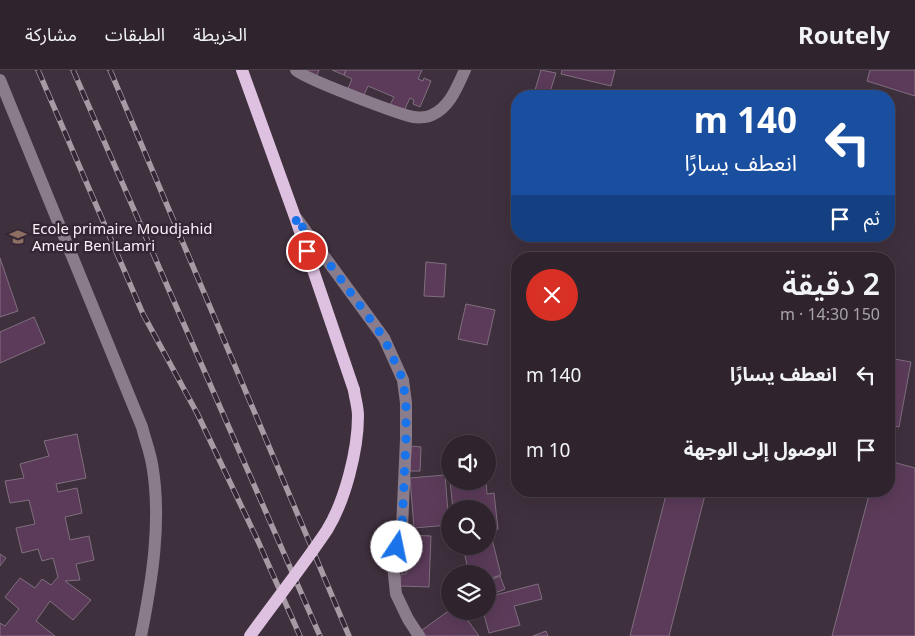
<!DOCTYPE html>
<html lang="ar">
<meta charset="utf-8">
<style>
body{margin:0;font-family:"Noto Sans","Noto Sans Arabic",sans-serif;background:#3b303a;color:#f1f3f6;direction:rtl;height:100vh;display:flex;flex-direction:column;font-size:19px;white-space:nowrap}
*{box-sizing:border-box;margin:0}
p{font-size:16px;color:#a7a4aa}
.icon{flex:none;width:28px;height:28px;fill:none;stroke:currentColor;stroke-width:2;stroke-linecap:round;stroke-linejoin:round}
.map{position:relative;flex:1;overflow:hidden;direction:ltr}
.drawer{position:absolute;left:511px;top:182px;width:384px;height:245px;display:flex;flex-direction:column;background:#2f242e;border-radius:20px;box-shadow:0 5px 20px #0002,0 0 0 1px #4a414a;direction:rtl}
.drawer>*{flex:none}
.top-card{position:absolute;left:511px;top:20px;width:384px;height:152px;border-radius:20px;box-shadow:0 5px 20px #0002,0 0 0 1px #4a414a;direction:rtl;background:#1a4fa0;color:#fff;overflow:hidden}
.fabs{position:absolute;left:441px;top:365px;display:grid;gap:10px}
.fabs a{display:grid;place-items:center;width:55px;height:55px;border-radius:50%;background:#2f242e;box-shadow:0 5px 20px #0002,0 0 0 1px #4a414a;font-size:25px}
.pin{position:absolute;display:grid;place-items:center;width:42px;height:42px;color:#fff;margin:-21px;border:2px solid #fff;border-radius:50%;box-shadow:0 1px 5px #0007}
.me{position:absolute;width:55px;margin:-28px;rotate:11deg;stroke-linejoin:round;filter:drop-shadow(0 0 4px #0008)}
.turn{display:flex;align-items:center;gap:18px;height:105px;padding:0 15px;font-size:22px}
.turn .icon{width:65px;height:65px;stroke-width:2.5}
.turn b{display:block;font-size:35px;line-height:42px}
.then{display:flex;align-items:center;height:48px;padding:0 15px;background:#0003;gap:10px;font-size:19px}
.round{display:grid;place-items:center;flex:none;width:52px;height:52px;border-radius:26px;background:#3b303a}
.summary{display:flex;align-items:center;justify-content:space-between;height:85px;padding:0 15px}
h1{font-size:30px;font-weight:600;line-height:38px}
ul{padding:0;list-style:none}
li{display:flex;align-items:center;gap:15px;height:75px;padding:0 15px}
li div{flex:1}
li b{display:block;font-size:19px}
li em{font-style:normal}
header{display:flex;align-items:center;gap:30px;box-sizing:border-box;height:70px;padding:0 25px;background:#2f242e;border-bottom:1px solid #4a414a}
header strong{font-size:24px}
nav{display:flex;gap:28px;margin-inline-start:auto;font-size:18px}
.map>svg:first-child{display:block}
</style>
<header>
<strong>Routely</strong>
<nav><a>الخريطة</a><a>الطبقات</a><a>مشاركة</a></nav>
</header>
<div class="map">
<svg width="915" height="566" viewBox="0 0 915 566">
<rect width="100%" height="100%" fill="#3f303e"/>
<path fill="#5b3b59" stroke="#806f7e" d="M299,0H319L316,8Z
M332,0H346L344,5Z
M346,0H422L418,9L423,11L424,8L431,11L420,37L413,34L414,30L410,28L404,41L390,35L394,27L368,16L364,25L348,18L352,9L344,5Z
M541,0L556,3L549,25L535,20Z
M562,0H615L611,16L561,4Z
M870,0H915V26L867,11Z
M0,188L18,241L0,247Z
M426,192L446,194L444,227L424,226Z
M466,234L495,240L487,275L458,269Z
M34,247L45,273L0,293V262Z
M889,288L911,292L899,357L889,355Z
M77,364L86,408L56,414L58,422L77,418L82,443L65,447L70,470L89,466L94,490L76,494L80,510L65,511L91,530L73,550L50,531L36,551L55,566H0V553L5,556L19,539L5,527L20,508L35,518L42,509L51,515L58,507L53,488L42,491L38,479L22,483L16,458L35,454L29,430L10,433L5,411L24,408L20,394L49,386L44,371Z
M411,376L421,377L420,401H410Z
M889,391L915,398V566H832L870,421H889Z
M445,405L449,455L414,458L410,408Z
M450,411H486L487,424L494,423L498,459L488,461V439H453Z
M667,421H706L669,566H630Z
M407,465L431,466L429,517L400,516L401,504H406Z
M492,469L501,505L488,509V504H469L463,477L488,476V471Z
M0,484L6,488L0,496Z
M500,506L505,519L488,526V511Z
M538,514L542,529L514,536L520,555L489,563L483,541H488V527Z
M450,540V541H461L479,566H426L422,560Z
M546,561L548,566H533Z"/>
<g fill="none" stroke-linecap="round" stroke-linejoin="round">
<path stroke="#8a7c8b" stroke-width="12" d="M296,0C302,8 394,42 409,46C415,48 426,48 432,45C450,37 457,17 465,0
M0,10L142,357C145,369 150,382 152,394C162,450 152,511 141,566
M297,149L384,268L403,310L406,333V369L402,458L393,495L396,524L408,549L419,566"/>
<path stroke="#dec0e0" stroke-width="12" d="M242,0L295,147L354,320"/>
<g stroke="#a69aa5" stroke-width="5.5">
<path id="rail" d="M38,0L143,244L197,343L258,471L300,566
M73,0L320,566
M110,0L349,566"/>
</g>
<use href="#rail" stroke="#342634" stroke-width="4" stroke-dasharray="11" stroke-linecap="butt"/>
<path stroke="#dec0e0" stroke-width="12" d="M250,566C275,531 303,496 327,460C345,431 358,380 358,346C358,337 355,328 354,320"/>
</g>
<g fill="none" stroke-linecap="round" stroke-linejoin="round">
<path stroke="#1a73e8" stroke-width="9" stroke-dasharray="0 16.2" d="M307,181L295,147L384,268L403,310L406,333V369L402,458L397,477"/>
</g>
<defs>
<g id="school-bare" transform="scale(1.35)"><path d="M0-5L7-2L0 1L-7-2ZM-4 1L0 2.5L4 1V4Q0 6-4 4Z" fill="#8d6e63" stroke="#342634" stroke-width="2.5" paint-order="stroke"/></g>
</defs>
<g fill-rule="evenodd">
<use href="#school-bare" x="18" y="167"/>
</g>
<g text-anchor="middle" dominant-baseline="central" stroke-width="5" stroke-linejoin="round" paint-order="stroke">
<g font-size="15" fill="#f9f0f8" stroke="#342634" text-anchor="start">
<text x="32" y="158">Ecole primaire Moudjahid<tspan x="32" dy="17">Ameur Ben Lamri</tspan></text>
</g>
</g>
</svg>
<div class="fabs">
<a><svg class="icon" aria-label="sound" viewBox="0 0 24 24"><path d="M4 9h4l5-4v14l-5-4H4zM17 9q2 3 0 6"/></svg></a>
<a><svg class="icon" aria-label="search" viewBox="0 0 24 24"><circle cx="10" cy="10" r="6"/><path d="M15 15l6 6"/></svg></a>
<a><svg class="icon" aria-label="layers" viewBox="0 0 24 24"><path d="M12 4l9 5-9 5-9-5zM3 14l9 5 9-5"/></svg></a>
</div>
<div class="pin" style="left:307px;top:181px;background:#d93025"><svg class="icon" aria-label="arrive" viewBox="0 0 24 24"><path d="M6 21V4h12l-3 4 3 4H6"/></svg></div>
<svg class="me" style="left:397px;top:477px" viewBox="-20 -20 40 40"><circle r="19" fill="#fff"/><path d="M0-13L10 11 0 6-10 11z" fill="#1a73e8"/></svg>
<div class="top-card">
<div class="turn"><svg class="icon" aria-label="left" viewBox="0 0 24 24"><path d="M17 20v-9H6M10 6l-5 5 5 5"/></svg><div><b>140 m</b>انعطف يسارًا</div></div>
<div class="then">ثم<svg class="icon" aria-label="arrive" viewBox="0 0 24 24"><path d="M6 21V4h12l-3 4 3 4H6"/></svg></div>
</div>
<section class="drawer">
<div class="summary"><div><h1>2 دقيقة</h1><p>150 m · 14:30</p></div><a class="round" style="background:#d93025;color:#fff"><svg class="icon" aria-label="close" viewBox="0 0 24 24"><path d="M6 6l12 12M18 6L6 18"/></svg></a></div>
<ul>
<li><svg class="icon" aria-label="left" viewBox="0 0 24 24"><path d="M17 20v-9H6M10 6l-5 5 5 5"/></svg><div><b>انعطف يسارًا</b></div><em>140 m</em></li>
<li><svg class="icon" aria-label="arrive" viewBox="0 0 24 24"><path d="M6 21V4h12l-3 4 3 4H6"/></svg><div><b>الوصول إلى الوجهة</b></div><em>10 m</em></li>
</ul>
</section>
</div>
